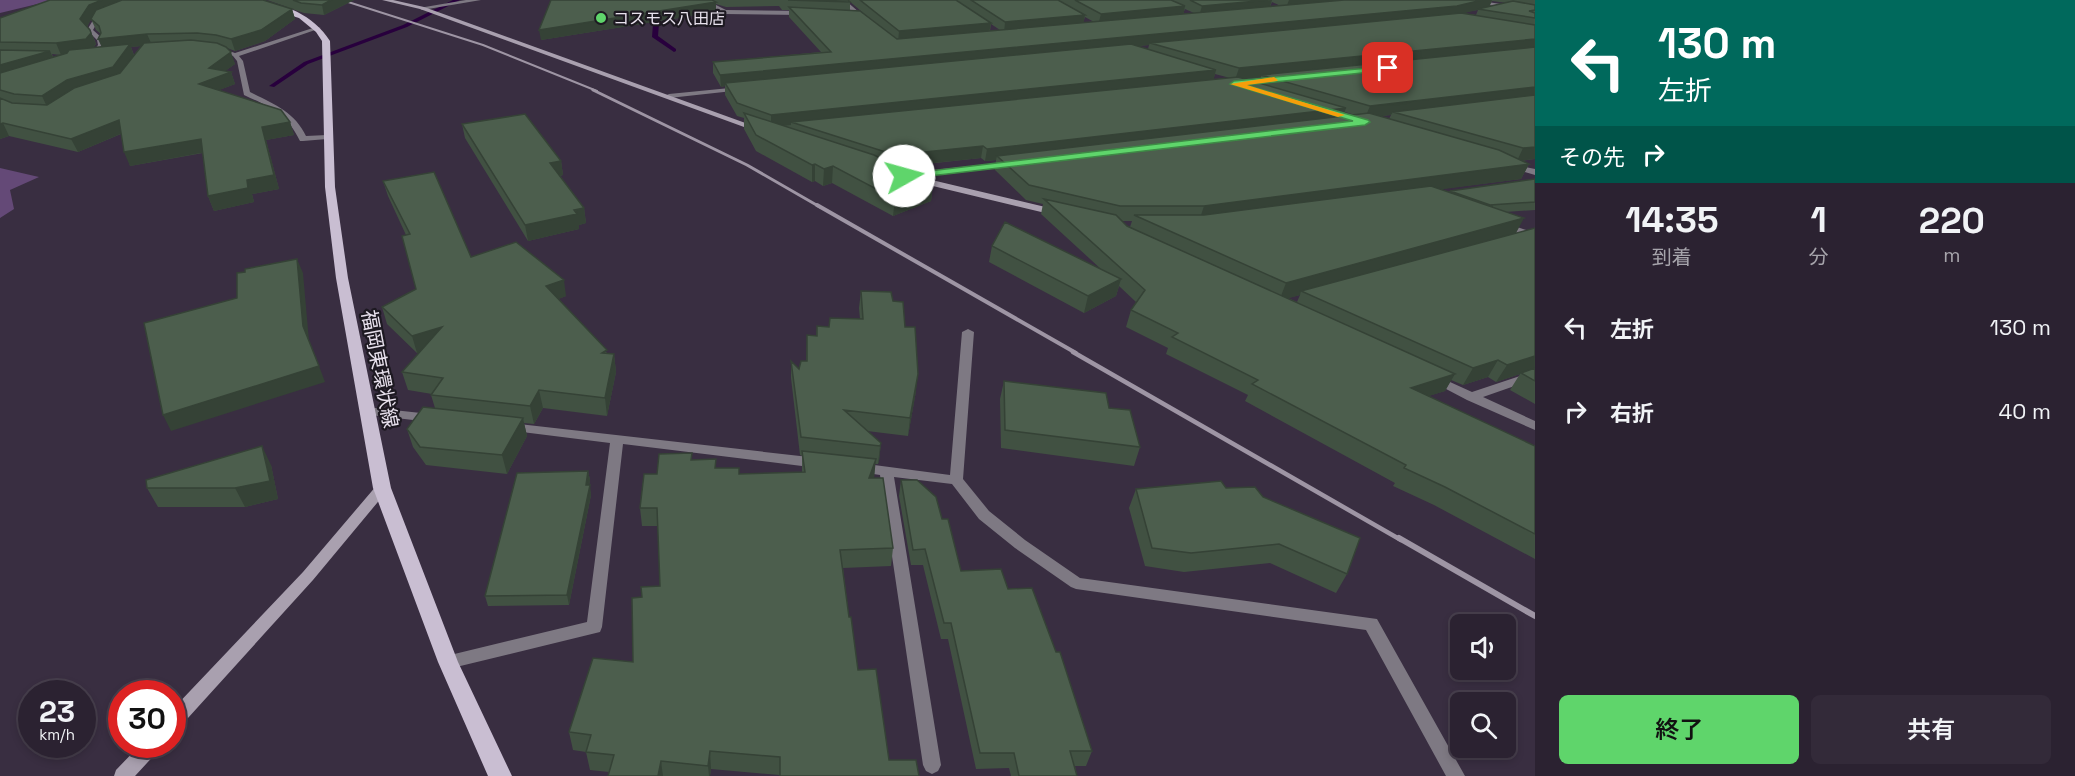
<!DOCTYPE html>
<html lang="ja">
<meta charset="utf-8">
<style>
body{margin:0;font-family:"Space Grotesk","Noto Sans JP",sans-serif;background:#332a39;color:#f1f3f6;height:100vh;display:flex;flex-direction:column;font-size:22px;white-space:nowrap}
*{box-sizing:border-box;margin:0}
p{font-size:20px;color:#a6a4ab}
.icon{flex:none;width:33px;height:33px;fill:none;stroke:currentColor;stroke-width:2;stroke-linecap:round;stroke-linejoin:round}
.map{position:relative;flex:1;overflow:hidden}
.sheet{display:flex;flex-direction:column;background:#2b2231;width:540px}
.sheet>*{flex:none}
.banner{background:#00695c;color:#fff;overflow:hidden}
.controls{position:absolute;left:1450px;top:614px;display:grid;gap:12px}
.controls a{display:grid;place-items:center;width:66px;height:66px;border-radius:9px;background:#2b2231;box-shadow:0 3px 9px #0003,0 0 0 2px #473f4d;font-size:30px}
.speed{position:absolute;left:18px;top:680px;display:flex;gap:12px;font-size:30px;font-weight:700;text-align:center}
.speed>*{display:grid;place-content:center;width:78px;height:78px;border-radius:50%;background:#2b2231;box-shadow:0 3px 9px #0003,0 0 0 2px #473f4d;line-height:1}
.speed small{font-size:15px;font-weight:400}
.speed .limit{border:9px solid #d22;background:#fff;color:#111}
.pin{position:absolute;display:grid;place-items:center;width:51px;height:51px;color:#fff;margin:-26px;border-radius:12px;box-shadow:0 3px 9px #0006}
.me{position:absolute;width:66px;margin:-33px;rotate:83deg;stroke-linejoin:round;filter:drop-shadow(0 0 4px #0008)}
.turn{display:flex;align-items:center;gap:21px;height:126px;padding:0 24px;font-size:27px}
.turn .icon{width:78px;height:78px;stroke-width:2.5}
.turn b{display:block;font-size:42px;line-height:51px}
.then{display:flex;align-items:center;height:57px;padding:0 24px;background:#0003;gap:12px;font-size:22px}
.eta{display:flex;justify-content:space-evenly;align-items:center;height:102px;text-align:center}
.eta b{font-size:36px;font-weight:600;line-height:42px}
.action{display:flex;gap:12px;margin-top:auto;padding:12px 24px}
.action a{flex:1;height:69px;border-radius:9px;background:#5fd56b;color:#111;font-size:24px;font-weight:600;line-height:69px;text-align:center}
.action a+a{background:#332a39;color:#f1f3f6}
ul{padding:0;list-style:none}
li{display:flex;align-items:center;gap:18px;height:84px;padding:0 24px}
li div{flex:1}
li b{display:block;font-size:22px}
li em{font-style:normal}
main{display:flex;flex:1;min-height:0}
.map>svg:first-child{display:block}
</style>
<main>
<div class="map">
<svg width="1535" height="776" viewBox="0 0 1535 776">
<rect width="100%" height="100%" fill="#392e41"/>
<path fill="#644977" d="M0,0H54L0,13Z
M0,168L39,177L10,190L14,209L0,218Z"/>
<g fill="none" stroke-linecap="round" stroke-linejoin="round">
<path fill="#28003d" fill-rule="evenodd" d="M453,0H460L407,27L308,64L274,87L269,86L304,62L403,25Z
M666,0H672L660,11L658,36L676,49V51L674,52L652,37L654,11Z"/>
<path fill="#7e7983" fill-rule="evenodd" d="M466,0H481L422,10L419,8Z
M699,0H706L726,10L803,11L806,13L803,15L725,14Z
M839,0H845L868,20V22H864Z
M1460,0H1474L1535,9V13Z
M103,13L108,14L99,19L93,30L102,38L104,45L97,54L86,56V54L93,52L98,45L97,40L87,30L95,17Z
M316,27L321,28L239,56L243,61L250,92C272,103 295,112 306,136L327,135L331,137L327,139L303,141H300C286,113 272,108 244,95L237,61L233,56L214,49L217,47L235,53Z
M740,87L742,88V90L669,98L665,96L669,94Z
M1010,162L1014,164L1013,166L904,179L900,176L904,173Z
M1507,163L1535,169V175L1507,167Z
M1502,222L1535,233V239L1499,227V223Z
M968,329L974,332L963,479L989,511L1025,540L1080,578L1377,619L1465,776H1446L1366,630L1076,589L1071,587L1015,548L979,519L952,484L894,477L941,765L938,771L932,774L926,771L923,765L880,475L854,471L852,468L854,465L859,463L950,475L962,332Z
M1535,371V379L1483,397L1535,421V430L1467,400L1429,380L1435,376L1439,377L1472,392Z
M366,407L430,414L436,418L430,422L362,414L360,411L362,408Z
M510,423L818,458L823,460L825,463L823,466L818,468L623,444L602,627L600,632L448,669L442,667L440,662L442,657L587,622L610,443L506,430L504,427L506,424Z"/>
<path fill="#a9a0af" fill-rule="evenodd" d="M382,0H393L424,7L762,129L755,131L420,9Z
M915,176L1058,210L1063,213L1058,216L912,181V177Z
M382,483L387,485L389,488L387,491L313,580L178,729L172,731V710L303,572L377,485Z
M141,744H162L159,750L135,776H114L116,770Z"/>
<path fill="#c9bed2" fill-rule="evenodd" d="M241,0C275,0 311,11 330,41L335,187L348,278L391,488L458,662L512,776H488L438,662L373,488L336,278L325,187L322,41L316,32L299,18Z"/>
<path stroke="#9e95a4" stroke-width="2" d="M342,0L483,45L597,91"/>
<path stroke="#9e95a4" stroke-width="3" d="M593,90L747,165L820,207"/>
<path stroke="#9e95a4" stroke-width="4" d="M817,205L1076,353"/>
<path stroke="#9e95a4" stroke-width="4.5" d="M1073,352L1401,540"/>
<path stroke="#9e95a4" stroke-width="6" d="M1399,538L1535,616"/>
</g>
<path fill="#415142" fill-rule="evenodd" d="M267,0H354L324,15L304,13L292,9L295,19L265,41L235,51L227,48L235,64L225,71L231,72L235,84L219,90L290,122L294,135L266,140L279,189L252,194L254,202L214,211L208,196L203,153L130,166L121,134L78,152L9,136L0,139V18L287,7ZM91,19L96,30L101,34L102,47L93,48L96,44L95,41L90,30L87,27ZM141,46L134,55L131,47ZM52,54L61,55L53,57Z
M551,0H848L850,2V10L874,22L848,0H1535V159L1521,161L1529,164L1521,179L1440,189L1449,192L1450,191L1535,179V210L1505,212L1515,234L1535,228V404L1510,390L1520,374L1496,382L1488,377L1463,385L1451,380L1445,391L1428,396L1535,446V559L1434,505L1393,486L1395,483L1245,401L1248,395L1166,354L1168,348L1126,327L1131,310L1136,302L1119,286L1116,296L1084,313L989,262L992,246L1102,270L1041,214L1043,204L1026,200L995,170L996,160L985,161L981,158L899,167L933,184L931,201L893,216L832,183L823,186L815,181L812,182L756,151L744,129V118L737,116L725,95V86L721,87L713,73V62L821,52L789,17V10H782L779,6L726,7L716,4V12L541,40ZM1492,1L1507,3L1489,7ZM1272,2L1281,6L1270,7ZM1185,9L1194,13L1183,14ZM1478,10L1476,15L1463,13L1471,11ZM1085,17L1094,22L1083,23ZM991,24L1000,30L990,31ZM1149,45L1148,49L1138,46ZM1215,74L1230,78L1213,80ZM1261,77L1259,83L1244,79ZM1345,112L1355,115L1343,116ZM1391,115L1389,119L1380,116ZM1122,221H1132L1130,227L1127,226ZM1300,295L1297,302L1288,298Z
M462,124L561,161L563,175L560,176L584,208L586,223L579,225V229L528,241L465,138Z
M383,181L471,257L566,296L558,299L607,353L614,354L616,372L607,416L543,408L534,424L524,423L527,436L507,474L426,465L413,447L407,429L435,408L431,395L432,394L408,390L402,372L420,352L417,353L387,324L382,307L416,289L406,235L388,196Z
M861,291L893,301L905,327L916,391L908,436L867,431L881,443L879,461L878,464H875L874,478L893,548L891,566L843,568L849,617L858,670L889,760L919,776H780L779,775L711,769L710,776H608L609,772L590,770L586,752L573,750L569,732L633,662L642,597L660,586L658,526H642L640,508L657,474L692,460L716,468L739,474L802,472V456L800,455L791,378V361L799,369L806,361L807,335L816,336L817,326L829,327L860,319L859,308Z
M1004,381L1109,408L1140,447L1134,466L1001,448L1000,399Z
M271,465L278,499L245,507H158L147,488Z
M588,471L590,480L589,485L591,495L569,605L488,606L485,596Z
M901,480L942,519L961,571L1008,589L1092,751L1086,766H1075L1077,776H1011L1009,768L976,769L948,639H941L923,565H911L899,496Z
M1136,489L1263,497L1347,574L1336,593L1270,563L1184,572L1145,566L1129,508Z"/>
<path fill="#354236" d="M102,0H132L93,16L85,30L80,19L89,5Z
M331,0H354L324,15L322,5Z
M1272,0L1269,10L1199,16L1202,6Z
M1289,0H1377L1286,8Z
M1482,0H1492L1489,7L1453,16L1150,43L1149,45L727,86L725,83V86L721,87L720,75Z
M716,2V12L541,40L539,30Z
M1185,6L1183,17L1098,25L1101,14Z
M292,9L295,19L265,41L235,51L231,39Z
M1085,15L1083,25L1004,33L1005,22Z
M991,23L989,33L898,42L899,31Z
M90,30L96,44L91,50L61,55L56,43Z
M147,34L152,45L131,47L134,56L119,79L48,109L42,96L103,50L98,39Z
M1535,39V49L1261,75V77L1235,80L1239,68Z
M50,51L55,62L0,79V65Z
M231,52L235,64L217,77L231,72L235,84L204,96L199,84L209,68Z
M1216,70L1213,82L791,122V125L771,127V115Z
M1535,87V98L1393,112L1391,115L1365,118L1370,106Z
M1346,108L1342,120L997,156L996,160L985,161L987,149Z
M119,120L125,132L78,152L71,139Z
M290,122L294,135L266,140L279,189L252,194L254,202L214,211L208,196L247,180L262,127Z
M3,123L9,136L0,139V124Z
M201,139L206,152L130,166L124,152Z
M983,146L981,158L894,167L895,155Z
M1535,147V159L1517,161L1523,148Z
M561,161L563,175L552,178L550,163Z
M815,164V181L812,182V165Z
M1529,164L1521,179L1199,221L1204,206Z
M833,166L832,183L823,186L824,169Z
M933,184L931,201L893,216L895,199Z
M584,208L586,223L579,225V229L528,241L525,225Z
M1524,218L1515,235L1301,291L1300,295L1279,301L1286,283Z
M297,259L303,273L309,341L303,326Z
M1121,279L1116,296L1084,313L1088,296Z
M564,280L566,296L549,303L546,286Z
M442,327L447,344L417,353L412,336Z
M614,354L616,372L607,416L605,398Z
M1535,356V370L1521,373L1520,374L1496,382L1507,365Z
M1498,360L1488,377L1463,385L1473,368Z
M319,366L325,382L171,431L163,415Z
M918,374L916,391L908,436L910,418Z
M1455,374L1445,391L1401,405L1411,388Z
M539,390L543,408L534,424L530,406Z
M523,418L527,436L507,474L502,455Z
M881,443L879,461L878,464L880,446Z
M262,446L271,465L278,499L245,507L235,488Z
M876,459L874,478H869Z
M588,471L590,480L588,495L590,485L591,495L569,605L567,595Z
M710,751L711,769L710,776H709L708,766Z
M661,761L663,776H658Z"/>
<path fill="#4c5e4d" stroke="#354236" stroke-width="1.5" d="M50,0H102L89,5L80,19L90,30L91,33L86,39L56,43L0,42V18Z
M122,0H263L292,9L261,30L231,39L216,35L197,33L147,34L98,39L101,33L99,26L91,19L96,10Z
M293,0H331L322,5L301,3Z
M551,0H712L716,2L539,30Z
M788,0H848L850,2Z
M860,0H956L991,23L899,31Z
M971,0H1058L1085,15L1005,22Z
M1075,0H1171L1185,6L1101,14Z
M1190,0H1268L1202,6Z
M1344,0H1482L1457,6L720,75L713,62L831,52L789,7L860,11L897,39Z
M1513,1L1535,5V10L1529,11L1535,13V18L1478,9Z
M1461,13L1535,25V39L1239,68L1150,43Z
M191,40L217,43L226,47L231,52L209,68L231,72L199,84L281,110L290,122L262,127L274,175L247,180L248,188L208,196L201,139L124,152L119,120L71,139L3,123L0,124V98L12,103L47,105L74,88L120,73L144,43Z
M130,44L113,67L67,80L42,96L14,94L0,90V73L67,53L69,50Z
M1131,44L1216,70L771,115L737,103L725,83Z
M1535,47V87L1370,106L1261,75Z
M0,50L50,51L0,65Z
M1238,77L1346,108L987,149L983,146L895,155L791,122Z
M1535,95V147L1523,148L1393,112Z
M744,113L874,155L933,184L895,199L833,166L824,169L815,164L812,165L756,135Z
M1369,113L1499,150L1529,164L1204,206H1120L1029,185L997,156Z
M525,114L561,161L550,163L584,208L574,210L577,214L525,225L462,124Z
M434,172L471,257L516,242L564,280L546,286L607,350L602,353L614,354L605,398L539,390L530,406L431,395L443,378L402,372L442,327L412,336L382,307L416,289L402,236L410,234L383,181Z
M1535,179V202L1490,205L1493,206L1450,191Z
M1431,186L1524,218L1286,283L1134,215H1204Z
M1044,199L1116,215L1127,226L1455,374L1411,388L1535,446V534L1445,487L1404,468L1406,465L1252,384L1258,380L1172,337L1178,333L1131,310L1145,290Z
M1005,222L1121,279L1088,296L992,246Z
M1535,228V356L1507,365L1498,360L1473,368L1301,291Z
M297,259L303,326L319,366L163,415L144,323L237,298V273L245,272V269Z
M861,291L891,292L893,301L903,302L905,327H915L918,374L910,418L844,410L881,443L880,446L801,437L791,361L799,369L801,361H807V335L817,336V326L829,327L830,318L863,319Z
M1535,368V381L1521,373Z
M1004,381L1106,393L1109,408L1130,410L1140,447L1005,430Z
M423,407L523,418L502,455L420,447L407,429Z
M262,446L270,481L235,488H147L146,480Z
M802,451L876,459L869,478H883L893,548L840,550L849,617H851L858,670L876,669L889,760H916L919,776H780V757L710,751L708,766L661,761L658,776H608L614,755L586,752L591,735L569,732L593,658L633,662L632,598L642,597L641,587L660,586L657,508H640L644,474H657L659,454L692,453L691,460L716,459L715,468H739V474L805,472Z
M588,471L586,485H590L567,595L485,596L517,473Z
M901,480H917L936,497L942,519H948L961,571L1001,569L1008,589L1032,588L1056,652H1060L1092,751H1070L1077,776H1019L1014,753H980L951,623H944L925,549L913,550Z
M1221,481L1226,488L1255,487L1263,497L1360,538L1347,574L1279,544L1191,553L1152,548L1136,489Z"/>
<path fill="#5fd56b" stroke="#3e8a46" stroke-width="1.5" d="M1388,66H1391V70L1246,85L1368,120L1370,122L1365,125L904,179L900,176L904,174L1353,121L1230,84L1234,81Z"/>
<path fill="#f59e0b" d="M1274,77L1278,80L1277,81L1247,85L1345,115L1338,117L1230,84Z"/>
<circle fill="#5fd56b" stroke="#1d1921" stroke-width="2" cx="601" cy="18" r="6"/>
<g text-anchor="middle" dominant-baseline="central" stroke-width="4.5" stroke-linejoin="round" paint-order="stroke">
<g font-size="16" fill="#e8e1ed" stroke="#1d1921" text-anchor="start">
<text x="613" y="18">コスモス八田店</text>
</g>
<g font-size="20" fill="#e8e1ed" stroke="#1d1921">
<text transform="translate(380 369) rotate(79)">福岡東環状線</text>
</g>
</g>
</svg>
<div class="controls">
<a><svg class="icon" aria-label="sound" viewBox="0 0 24 24"><path d="M4 9h4l5-4v14l-5-4H4zM17 9q2 3 0 6"/></svg></a>
<a><svg class="icon" aria-label="search" viewBox="0 0 24 24"><circle cx="10" cy="10" r="6"/><path d="M15 15l6 6"/></svg></a>
</div>
<div class="speed"><div>23<small>km/h</small></div><div class="limit">30</div></div>
<div class="pin" style="left:1388px;top:68px;background:#d93025"><svg class="icon" aria-label="arrive" viewBox="0 0 24 24"><path d="M6 21V4h12l-3 4 3 4H6"/></svg></div>
<svg class="me" style="left:904px;top:176px" viewBox="-20 -20 40 40"><circle r="19" fill="#fff"/><path d="M0-13L10 11 0 6-10 11z" fill="#5fd56b"/></svg>
</div>
<section class="sheet">
<div class="banner">
<div class="turn"><svg class="icon" aria-label="left" viewBox="0 0 24 24"><path d="M17 20v-9H6M10 6l-5 5 5 5"/></svg><div><b>130 m</b>左折</div></div>
<div class="then">その先<svg class="icon" aria-label="right" viewBox="0 0 24 24"><path d="M7 20v-9h11M14 6l5 5-5 5"/></svg></div>
</div>
<div class="eta">
<div><b>14:35</b><p>到着</p></div>
<div><b>1</b><p>分</p></div>
<div><b>220</b><p>m</p></div>
</div>
<ul>
<li><svg class="icon" aria-label="left" viewBox="0 0 24 24"><path d="M17 20v-9H6M10 6l-5 5 5 5"/></svg><div><b>左折</b></div><em>130 m</em></li>
<li><svg class="icon" aria-label="right" viewBox="0 0 24 24"><path d="M7 20v-9h11M14 6l5 5-5 5"/></svg><div><b>右折</b></div><em>40 m</em></li>
</ul>
<div class="action"><a>終了</a><a>共有</a></div>
</section>
</main>
